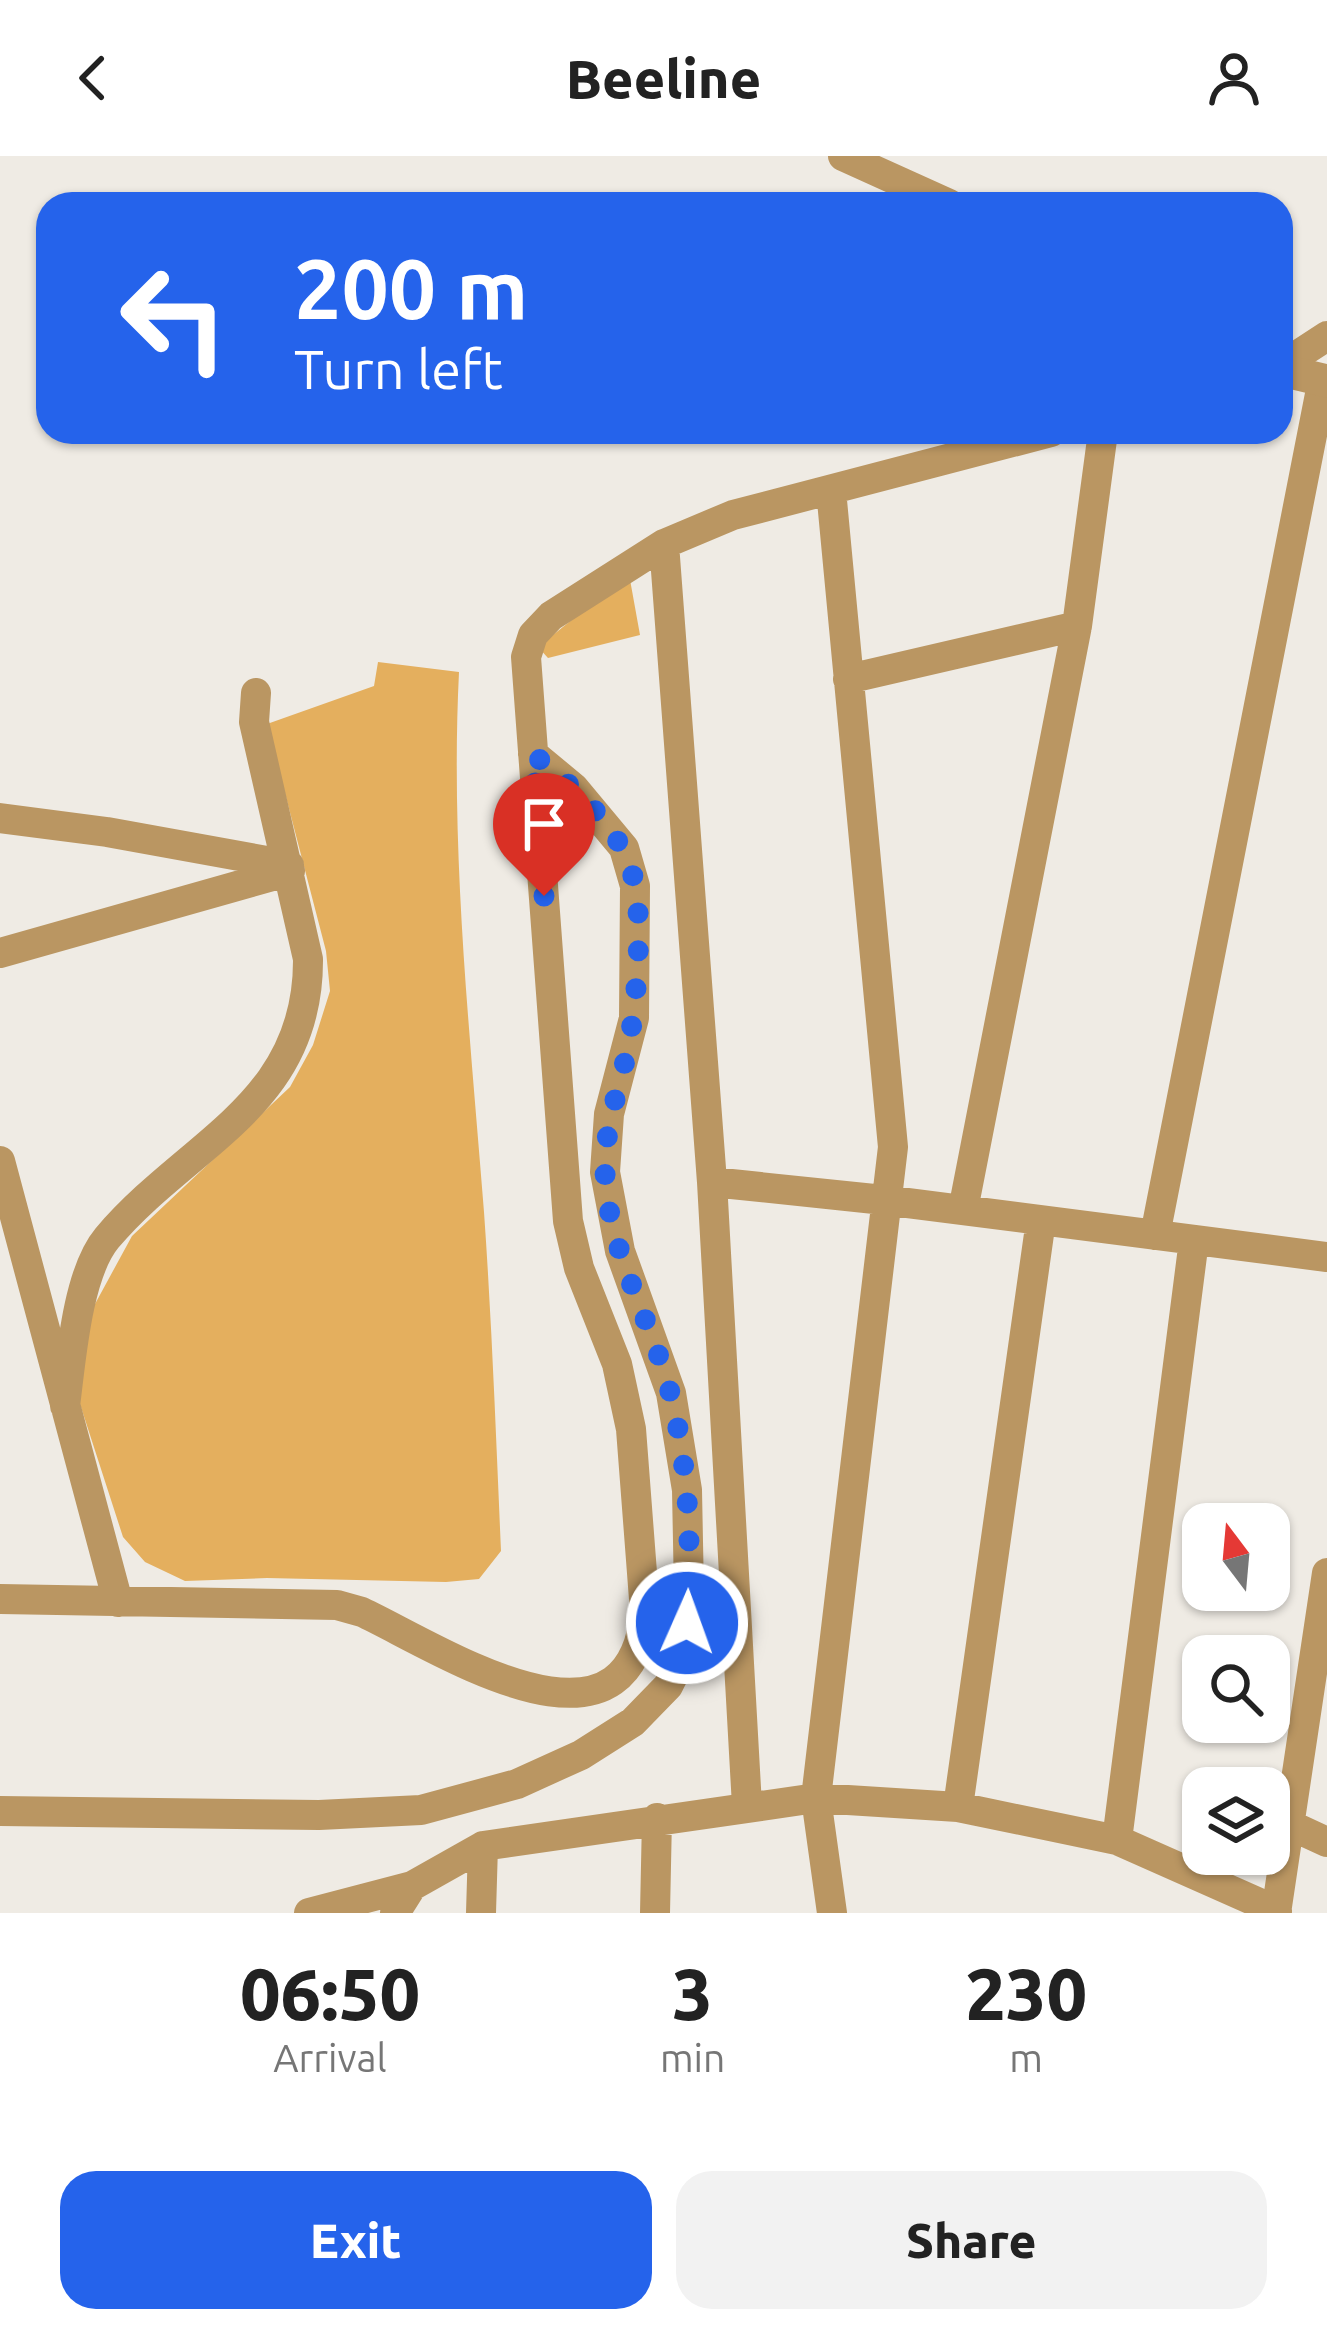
<!DOCTYPE html>
<style>
body{margin:0;font-family:Ubuntu,sans-serif;background:#f2f2f2;color:#222;height:100vh;display:flex;flex-direction:column;font-size:45px;white-space:nowrap}
*{box-sizing:border-box;margin:0}
p{font-size:39px;color:#767676}
.icon{flex:none;width:66px;height:66px;fill:none;stroke:currentColor;stroke-width:2;stroke-linecap:round;stroke-linejoin:round}
.map{position:relative;height:1757px;overflow:hidden}
.details{display:flex;flex-direction:column;background:#fff;flex:1}
.details>*{flex:none}
.banner{position:absolute;left:36px;top:36px;width:1257px;height:252px;border-radius:36px;box-shadow:0 3px 9px #0004;background:#2563eb;color:#fff;overflow:hidden}
.needle{width:78px;rotate:344deg}
.buttons{position:absolute;left:1182px;top:1347px;display:grid;gap:24px}
.buttons a{display:grid;place-items:center;width:108px;height:108px;border-radius:24px;background:#fff;box-shadow:0 3px 9px #0004;font-size:60px}
.pin{position:absolute;display:grid;place-items:center;width:102px;height:102px;color:#fff;margin:-123px -51px;border-radius:50% 50% 50% 0;rotate:-45deg;box-shadow:0 0 12px #0007}
.pin .icon{rotate:45deg}
.me{position:absolute;width:132px;margin:-66px;rotate:2deg;stroke-linejoin:round;filter:drop-shadow(0 0 9px #0008)}
.turn{display:flex;align-items:center;gap:42px;height:252px;padding:0 60px;font-size:54px}
.turn .icon{width:156px;height:156px;stroke-width:2.5}
.turn b{display:block;font-size:84px;line-height:102px}
.eta{display:flex;justify-content:space-evenly;align-items:center;height:204px;text-align:center}
.eta b{font-size:72px;font-weight:800;line-height:84px}
.cta{display:flex;gap:24px;margin-top:auto;padding:24px 60px}
.cta a{flex:1;height:138px;border-radius:36px;background:#2563eb;color:#fff;font-size:48px;font-weight:800;line-height:138px;text-align:center}
.cta a+a{background:#f2f2f2;color:#222}
header{display:flex;justify-content:space-between;align-items:center;height:156px;padding:0 60px;background:#fff;font-size:54px;font-weight:800}
.map>svg:first-child{display:block}
</style>
<header><svg class="icon" aria-label="back" viewBox="0 0 24 24"><path d="M15 5l-7 7 7 7"/></svg>Beeline<svg class="icon" aria-label="person" viewBox="0 0 24 24"><circle cx="12" cy="8" r="4"/><path d="M4 21q1-7 8-7t8 7"/></svg></header>
<div class="map">
<svg width="1327" height="1757" viewBox="0 0 1327 1757">
<rect width="100%" height="100%" fill="#efebe4"/>
<path fill="#e4af5e" d="M629,418L640,479L548,502L538,491Z
M378,506L459,516C450,695 470,877 484,1056C492,1169 496,1282 501,1395L479,1423L446,1426L267,1422L185,1425L145,1406L123,1381L79,1245L89,1159L132,1080L290,931L313,889L330,835L326,795L267,568L374,530Z"/>
<g fill="none" stroke-linecap="round" stroke-linejoin="round">
<path stroke="#ba9662" stroke-width="30" d="M843,0L949,48
M1281,210L1327,180
M831,334L893,991L816,1642L832,1757
M664,388L712,1026L747,1650
M848,523L1077,470
M0,662L107,676L289,709
M0,797L290,715
M0,1005L118,1446
M712,1026L884,1044L1327,1101
M963,1054L1077,470L1103,276
M1155,1079L1323,223
M65,1250C71,1204 77,1118 107,1082C188,986 309,949 308,803L254,566L256,537
M0,1443L337,1449L362,1456C437,1491 629,1619 645,1456L631,1273L617,1208L579,1112L568,1065L526,501L533,479L551,460L664,388L733,359L1051,276
M958,1651L1041,1064
M0,1655L319,1659L421,1654L517,1628L581,1599L633,1566L668,1530L685,1496L689,1437L687,1334L671,1237L620,1095L605,1016L609,958L634,862L635,730L624,692L574,632L533,598
M1290,1669L1327,1686
M1117,1684L1194,1084
M309,1757L412,1730
M395,1757L412,1730L483,1690L816,1642L958,1651L1117,1684L1277,1755
M481,1757L483,1690
M655,1757L657,1662
M1276,1757L1327,1417"/>
<path stroke="#ba9662" stroke-width="33" d="M1281,214L1327,225"/>
</g>
<g fill="none" stroke-linecap="round" stroke-linejoin="round">
<path stroke="#2563eb" stroke-width="21" stroke-dasharray="0 37.8" d="M544,740L533,598C575,633 620,669 634,724C644,766 636,862 625,905C616,942 605,974 605,1012C605,1090 653,1166 671,1240C689,1313 692,1391 687,1467"/>
</g>
</svg>
<div class="buttons">
<a><svg class="needle" viewBox="-14 -14 28 28"><path d="M0-13l5 13h-10z" fill="#e53935"/><path d="M0 13l5-13h-10z" fill="#767676"/></svg></a>
<a><svg class="icon" aria-label="search" viewBox="0 0 24 24"><circle cx="10" cy="10" r="6"/><path d="M15 15l6 6"/></svg></a>
<a><svg class="icon" aria-label="layers" viewBox="0 0 24 24"><path d="M12 4l9 5-9 5-9-5zM3 14l9 5 9-5"/></svg></a>
</div>
<div class="pin" style="left:544px;top:740px;background:#d93025"><svg class="icon" aria-label="arrive" viewBox="0 0 24 24"><path d="M6 21V4h12l-3 4 3 4H6"/></svg></div>
<svg class="me" style="left:687px;top:1467px" viewBox="-20 -20 40 40"><circle r="17" fill="#2563eb" stroke="#fff" stroke-width="3"/><path d="M0-11L8 9 0 5-8 9z" fill="#fff"/></svg>
<div class="banner">
<div class="turn"><svg class="icon" aria-label="left" viewBox="0 0 24 24"><path d="M17 20v-9H6M10 6l-5 5 5 5"/></svg><div><b>200 m</b>Turn left</div></div>
</div>
</div>
<section class="details">
<div class="eta">
<div><b>06:50</b><p>Arrival</p></div>
<div><b>3</b><p>min</p></div>
<div><b>230</b><p>m</p></div>
</div>
<div class="cta"><a>Exit</a><a>Share</a></div>
</section>
